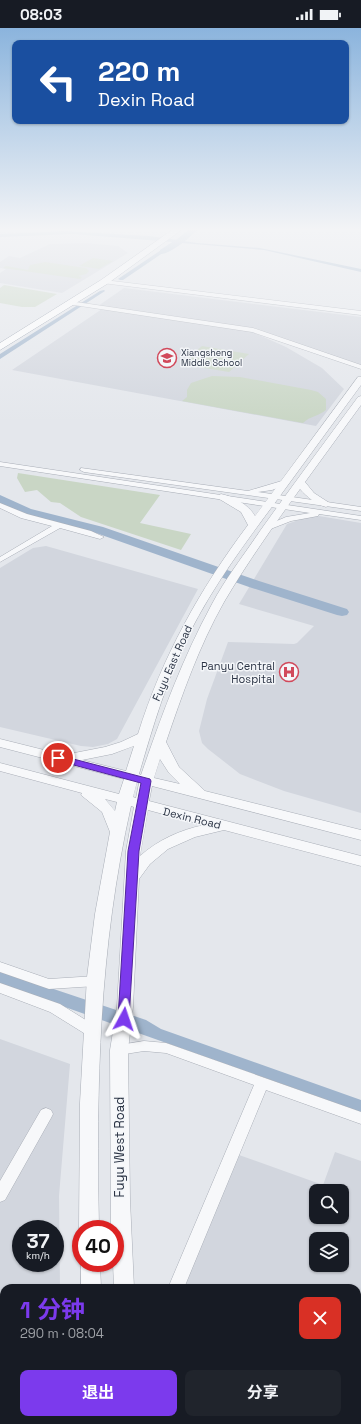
<!DOCTYPE html>
<html lang="zh">
<meta charset="utf-8">
<style>
body{margin:0;font-family:"Space Grotesk","Noto Sans SC",sans-serif;background:#20242c;color:#f1f3f6;height:100vh;display:flex;flex-direction:column;font-size:15px;white-space:nowrap}
*{box-sizing:border-box;margin:0}
p{font-size:13px;color:#9ea1a6}
.icon{flex:none;width:22px;height:22px;fill:none;stroke:currentColor;stroke-width:2;stroke-linecap:round;stroke-linejoin:round}
.map{position:relative;flex:1;overflow:hidden}
.sheet{position:absolute;left:0px;top:1256px;width:361px;height:140px;display:flex;flex-direction:column;background:#171b24;border-radius:12px 12px 0 0;box-shadow:0 1px 3px #0004}
.sheet>*{flex:none}
.top-card{position:absolute;left:12px;top:12px;width:337px;height:84px;border-radius:8px;box-shadow:0 1px 3px #0004;background:#1a4fa0;color:#fff;overflow:hidden}
.controls{position:absolute;left:309px;top:1156px;display:grid;gap:8px}
.controls a{display:grid;place-items:center;width:40px;height:40px;border-radius:8px;background:#171b24;box-shadow:0 1px 3px #0004;font-size:20px}
.speed{position:absolute;left:12px;top:1192px;display:flex;gap:8px;font-size:20px;font-weight:700;text-align:center}
.speed>*{display:grid;place-content:center;width:52px;height:52px;border-radius:50%;background:#171b24;box-shadow:0 1px 3px #0004;line-height:1}
.speed small{font-size:10px;font-weight:400}
.speed .limit{border:6px solid #d22;background:#fff;color:#111}
.pin{position:absolute;display:grid;place-items:center;width:34px;height:34px;color:#fff;margin:-17px;border:2px solid #fff;border-radius:50%;box-shadow:0 1px 4px #0007}
.me{position:absolute;width:44px;margin:-22px;rotate:5deg;stroke-linejoin:round;filter:drop-shadow(0 0 3px #0008)}
.turn{display:flex;align-items:center;gap:14px;height:84px;padding:0 20px;font-size:18px}
.turn .icon{width:52px;height:52px;stroke-width:2.5}
.turn b{display:block;font-size:28px;line-height:34px}
.round{display:grid;place-items:center;flex:none;width:42px;height:42px;border-radius:8px;background:#20242c}
.head{display:flex;align-items:center;justify-content:space-between;height:68px;padding:0 20px}
h1{font-size:24px;font-weight:700;line-height:30px;color:#7c3aed}
.cta{display:flex;gap:8px;margin-top:auto;padding:8px 20px}
.cta a{flex:1;height:46px;border-radius:8px;background:#7c3aed;color:#fff;font-size:16px;font-weight:700;line-height:46px;text-align:center}
.cta a+a{background:#20242c;color:#f1f3f6}
.status{display:flex;justify-content:space-between;align-items:center;height:28px;padding:0 20px;background:#171b24;direction:ltr}
.status svg{height:11px;fill:currentColor}
.map>svg:first-child{display:block}
</style>
<div class="status"><b>08:03</b><svg viewBox="0 0 49 12"><path d="M0 12V9h3v3zM5 12V6h3v6zM10 12V3h3v9zM15 12V0h3v12zM26 1h20v11H26zM47 4h2v5h-2z"/></svg></div>
<div class="map">
<svg width="361" height="1396" viewBox="0 0 361 1396">
<rect width="100%" height="100%" fill="#e4e7ec"/>
<path fill="#d2d6de" fill-rule="evenodd" d="M86,215L118,218L128,225L62,265L0,255V245L6,241L0,240V234L9,228L20,230L50,216Z
M124,260L361,289V338L252,300L98,278Z
M102,281L248,302L286,319L322,340L344,361L316,398L12,342Z
M313,487L361,495V785L284,763L240,746L208,721L202,715L199,703L207,671L228,614L294,616L297,615L314,598L239,576L287,496Z
M46,518L198,561L117,711L108,716L93,719L81,718L0,699V540L33,520Z
M0,1011L70,1036L59,1168L60,1260H4V1392H70V1396H0ZM21,1201H55V1235H21Z
M335,1124L361,1133V1396H182V1392H357V1260H183L239,1127L323,1157ZM316,1163H342V1189H316ZM316,1211H342V1237H316Z"/>
<path fill="#c9d6c5" d="M93,230L113,233L99,241L79,238Z
M45,234L86,240L89,243L86,246L78,248L82,249L80,251L3,240L6,238L28,242L30,237Z
M4,257L57,266L35,279H22L0,275V260Z
M202,318L249,326L229,344L180,336Z
M212,348L240,349L311,362L318,364L326,371V382C319,388 310,388 303,395L182,373L187,369V362L191,355Z
M18,445L160,467L140,495L191,506L181,522L81,489L60,475L51,474L37,462L25,464L17,450Z"/>
<path fill="#9fb4cc" d="M64,203L150,208L197,215L260,220L361,241V244L264,222L182,215L173,218L123,252H120L118,251L173,214L73,206L0,209V206Z
M104,262L105,263L0,331V326L100,263Z
M0,943L146,992L161,1001L361,1072V1084L0,956Z"/>
<g fill="none" stroke-linecap="round" stroke-linejoin="round">
<path fill="#9fb4cc" fill-rule="evenodd" d="M191,200H199C192,208 170,227 160,226V222L177,211Z
M0,467L31,481L103,499L259,553L347,581L349,584L347,587L342,588L337,587L249,559L96,505L23,487L0,476Z"/>
<g stroke="#a9aeb7" stroke-width="1">
<path id="minor" d="M104,252L361,283V287L102,255V253Z
M69,273L253,300L361,337V341L252,304L67,276V274Z
M0,434L361,488V492L319,486L318,488L291,493L268,502H265V498L286,489L310,485L0,438Z
M81,440L248,463L285,452L289,454L288,456L272,462L258,464L361,479V483L84,444L80,442Z
M0,475L27,486L91,503L104,509L100,511L60,500L0,534V529L52,498L21,490L0,480Z
M0,934L49,951L96,948L100,950L102,953L100,956L96,958L49,961L0,944Z
M0,955L60,976L97,999L99,1003L97,1007L92,1008L87,1007L50,984L0,965Z
M144,1013L166,1015L361,1084V1096L266,1062L184,1260H168L254,1057L166,1025L144,1023L119,1027L114,1026L112,1022L114,1018Z
M46,1080L51,1082L53,1086L51,1090L5,1172L0,1174V1153L41,1082Z"/>
</g>
<g stroke="#a9aeb7" stroke-width="1">
<path id="tertiary" d="M358,349H361V357C333,395 305,434 277,472C245,515 213,558 189,606C167,651 153,698 139,746L141,747C161,689 182,631 212,576C225,551 244,527 260,503C292,458 325,414 358,369L361,368V377L305,454L314,465L331,476L326,479C316,476 307,469 300,461C274,497 247,535 224,574C199,618 182,667 166,714L179,739L205,763L361,802V812L152,758L149,773L361,828V838L224,802L195,809L168,821L150,836L139,851L133,979L128,1022L130,1172L134,1260H114L113,1235H115V1201H111L110,1022L117,979L126,823L134,779L131,778C99,920 96,1056 99,1201H81V1205L79,1201L80,1075L87,949L95,886L110,804L102,784L81,767L82,765L0,743V735L119,766L124,751L0,719V711L64,727L105,719L121,714L138,706C162,629 200,561 248,497L241,484L216,469L221,466C234,469 248,476 255,488ZM134,718L126,743L82,732L112,726ZM160,731L169,745L180,756L154,750ZM137,754L139,755L136,770L133,769ZM105,771L117,774L115,783ZM148,782L204,797C180,802 158,812 140,828Z
M81,1232V1235H100L101,1260H81Z
M89,1392H111L112,1396H90Z
M126,1392H148V1396H126Z"/>
</g>
<g stroke="#8b94a3" stroke-width="1">
<path id="trunk" d="M175,200H184L107,256L0,322V315L101,252Z"/>
</g>
<use href="#minor" fill="#f7f8fa" fill-rule="evenodd"/>
<use href="#tertiary" fill="#f7f8fa" fill-rule="evenodd"/>
<use href="#trunk" fill="#fff" fill-rule="evenodd"/>
</g>
<linearGradient id="sky" x2="0" y2="1"><stop stop-color="#8bb4dd"/><stop offset="0.51" stop-color="#f3f4f6"/><stop offset="1" stop-color="#f3f4f6" stop-opacity="0"/></linearGradient>
<rect width="361" height="395" fill="url(#sky)"/>
<path fill="#7c3aed" stroke="#51269a" d="M58,727L150,751L151,753L139,823L129,991L128,994L124,995L119,994L118,991L128,823L141,755L55,732L54,730Z"/>
<defs>
<g id="school-ring" transform="scale(1)"><circle r="9.5" fill="#f4f6f9" stroke="#d1495b" stroke-width="1.5"/><path d="M0-5L7-2L0 1L-7-2ZM-4 1L0 2.5L4 1V4Q0 6-4 4Z" fill="#d1495b"/></g>
<g id="hospital-ring" transform="scale(1)"><circle r="9.5" fill="#f4f6f9" stroke="#d1495b" stroke-width="1.5"/><path d="M-5-5h3v3.5h4V-5h3V5h-3V1.5h-4V5h-3Z" fill="#d1495b"/></g>
</defs>
<g fill-rule="evenodd">
<use href="#school-ring" x="167" y="330"/>
<use href="#hospital-ring" x="289" y="644"/>
</g>
<g text-anchor="middle" dominant-baseline="central" stroke-width="3" stroke-linejoin="round" paint-order="stroke">
<g font-size="9" fill="#2b3445" stroke="#f4f6f9" text-anchor="start">
<text x="181" y="325">Xiangsheng<tspan x="181" dy="10">Middle School</tspan></text>
</g>
<g font-size="11" fill="#2b3445" stroke="#f4f6f9">
<text transform="translate(172 635) rotate(-66)">Fuyu East Road</text>
<text transform="translate(192 790) rotate(14)">Dexin Road</text>
</g>
<g font-size="11" fill="#2b3445" stroke="#f4f6f9" text-anchor="end">
<text x="275" y="638">Panyu Central<tspan x="275" dy="13">Hospital</tspan></text>
</g>
<g font-size="13" fill="#2b3445" stroke="#f4f6f9">
<text transform="translate(119 1119) rotate(-90)">Fuyu West Road</text>
</g>
</g>
</svg>
<div class="controls">
<a><svg class="icon" aria-label="search" viewBox="0 0 24 24"><circle cx="10" cy="10" r="6"/><path d="M15 15l6 6"/></svg></a>
<a><svg class="icon" aria-label="layers" viewBox="0 0 24 24"><path d="M12 4l9 5-9 5-9-5zM3 14l9 5 9-5"/></svg></a>
</div>
<div class="speed"><div>37<small>km/h</small></div><div class="limit">40</div></div>
<div class="pin" style="left:58px;top:730px;background:#d93025"><svg class="icon" aria-label="arrive" viewBox="0 0 24 24"><path d="M6 21V4h12l-3 4 3 4H6"/></svg></div>
<svg class="me" style="left:124px;top:991px" viewBox="-20 -20 40 40"><path d="M0-17L14 15 0 8-14 15z" fill="#7c3aed" stroke="#fff" stroke-width="4"/></svg>
<div class="top-card">
<div class="turn"><svg class="icon" aria-label="left" viewBox="0 0 24 24"><path d="M17 20v-9H6M10 6l-5 5 5 5"/></svg><div><b>220 m</b>Dexin Road</div></div>
</div>
<section class="sheet">
<div class="head"><div><h1>1 分钟</h1><p>290 m · 08:04</p></div><a class="round" style="background:#d93025;color:#fff"><svg class="icon" aria-label="close" viewBox="0 0 24 24"><path d="M6 6l12 12M18 6L6 18"/></svg></a></div>
<div class="cta"><a>退出</a><a>分享</a></div>
</section>
</div>
